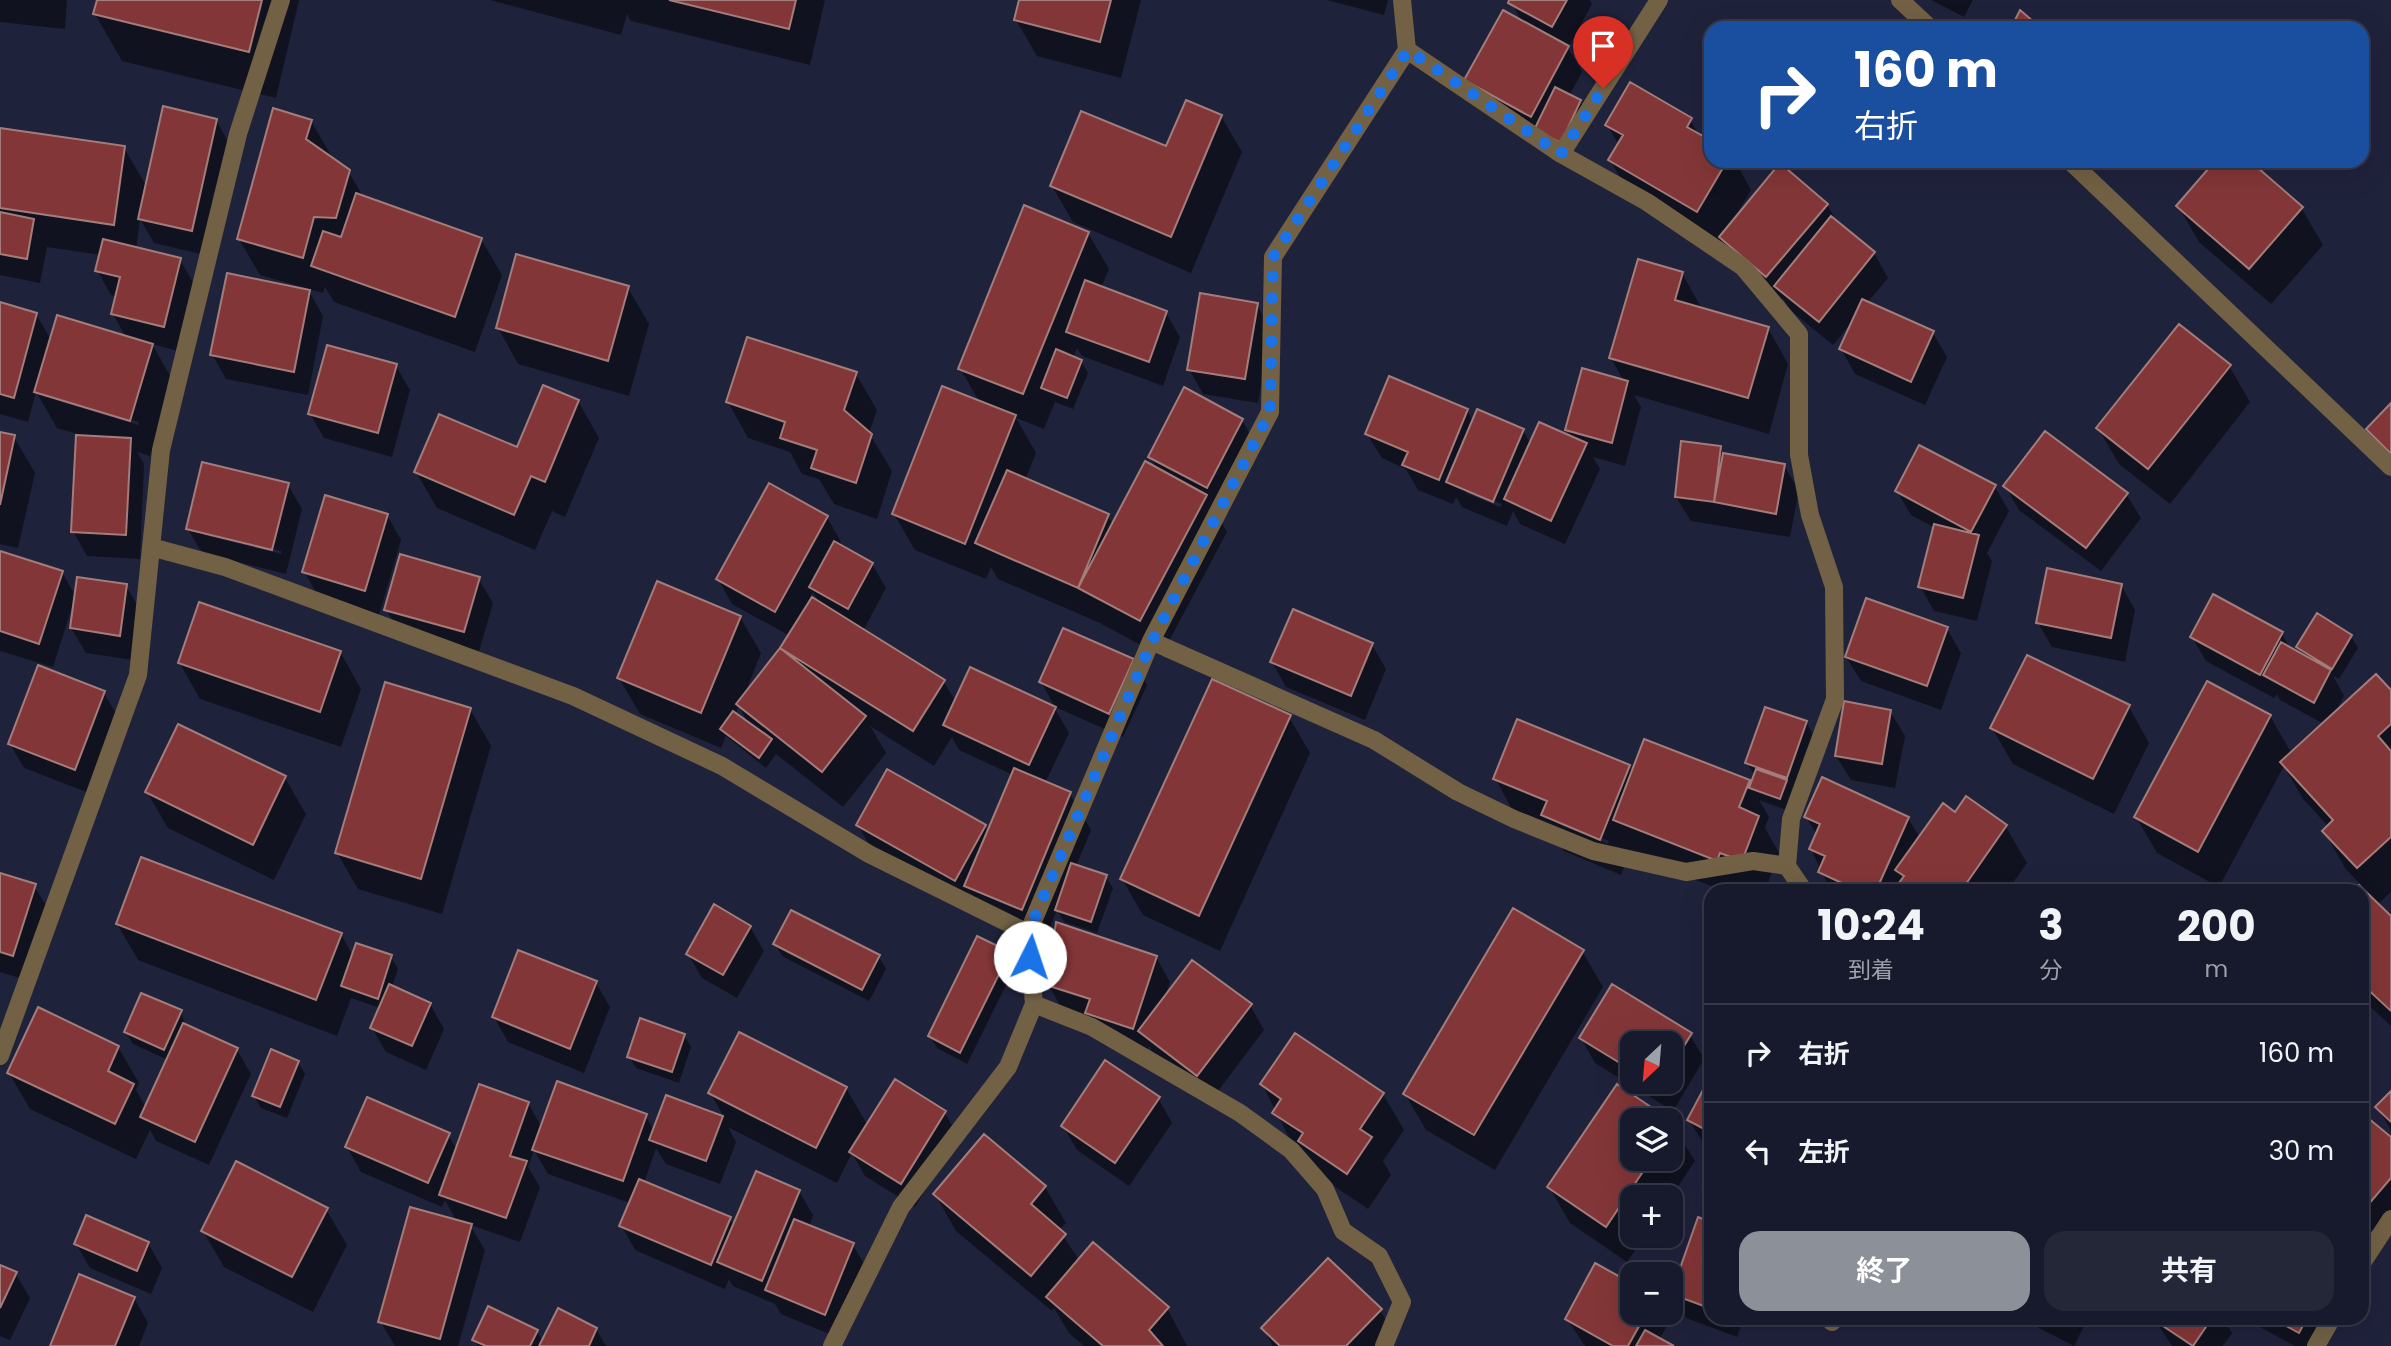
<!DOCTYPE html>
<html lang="ja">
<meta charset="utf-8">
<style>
body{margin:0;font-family:Poppins,"Noto Sans JP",sans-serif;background:#242738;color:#f1f3f6;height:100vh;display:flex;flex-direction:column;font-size:26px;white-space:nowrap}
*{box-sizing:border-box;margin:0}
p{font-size:23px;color:#9ea1a9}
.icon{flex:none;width:38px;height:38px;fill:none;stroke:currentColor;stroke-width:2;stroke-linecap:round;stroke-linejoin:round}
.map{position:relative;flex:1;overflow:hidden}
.details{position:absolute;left:1704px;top:884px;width:665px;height:441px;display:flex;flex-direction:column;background:#171a2c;border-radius:21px;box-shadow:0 7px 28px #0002,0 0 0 2px #363848}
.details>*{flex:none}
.top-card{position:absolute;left:1704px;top:21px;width:665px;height:147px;border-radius:21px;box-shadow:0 7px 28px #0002,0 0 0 2px #363848;background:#1a4fa0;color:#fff;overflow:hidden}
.needle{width:46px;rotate:206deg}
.tools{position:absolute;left:1620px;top:1031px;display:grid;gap:14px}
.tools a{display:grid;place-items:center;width:63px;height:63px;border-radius:14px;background:#171a2c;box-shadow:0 7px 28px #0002,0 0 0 2px #363848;font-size:35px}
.pin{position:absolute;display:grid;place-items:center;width:60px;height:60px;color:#fff;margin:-72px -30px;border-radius:50% 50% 50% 0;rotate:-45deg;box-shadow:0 0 7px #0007}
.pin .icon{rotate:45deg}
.me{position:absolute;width:77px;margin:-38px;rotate:4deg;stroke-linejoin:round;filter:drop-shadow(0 0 5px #0008)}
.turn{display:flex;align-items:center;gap:24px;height:147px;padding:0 35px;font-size:32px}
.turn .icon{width:91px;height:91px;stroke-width:2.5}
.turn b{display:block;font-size:49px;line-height:60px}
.eta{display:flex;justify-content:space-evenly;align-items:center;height:119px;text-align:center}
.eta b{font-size:42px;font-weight:700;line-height:49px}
.primary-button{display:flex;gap:14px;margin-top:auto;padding:14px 35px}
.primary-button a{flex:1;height:80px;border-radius:21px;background:#8c9099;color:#fff;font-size:28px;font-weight:700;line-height:80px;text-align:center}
.primary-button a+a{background:#242738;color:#f1f3f6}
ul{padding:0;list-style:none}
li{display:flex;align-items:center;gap:21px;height:98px;padding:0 35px;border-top:2px solid #363848}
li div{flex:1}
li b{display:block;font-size:26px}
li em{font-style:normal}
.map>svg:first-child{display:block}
</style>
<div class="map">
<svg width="2391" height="1346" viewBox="0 0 2391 1346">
<rect width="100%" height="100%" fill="#1f223b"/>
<path fill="#0007" fill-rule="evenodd" d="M0,0H67L65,29L0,22Z
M99,0H299L276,98L122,61L95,14Z
M490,0H825L810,65L631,21L627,14L621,35Z
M1021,0H1141L1121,78L1037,56L1016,20Z
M1327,0H1388L1384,15Z
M1511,0H1590L1592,4L1568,48L1582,72L1569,96L1580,101L1587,113L1567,154L1466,80L1521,21Z
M1931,0H1973L1964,17Z
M1221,116L1242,152L1191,273L1073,222L1052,186L1167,149Z
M1690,119L1712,161H1735L1751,190L1737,214L1827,205L1838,223L1874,253L1888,278L1867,303L1933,333L1947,357L1925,405L1855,374L1841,349L1851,323L1833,345L1790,310L1783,298L1781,301L1735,262L1722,240L1718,247L1631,196L1610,160L1619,145L1607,125Z
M216,120L230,145L205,255L154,243L140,219L136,249L180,260L194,284L178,351L152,344L173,381L150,456L137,452L144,464L140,559L87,556L73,531L78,434L57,428L36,392L28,422L0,414V304L36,314L51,340L126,337L113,314L117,297L111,295L97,270L101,255L47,247L40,283L0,275V130L124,148L147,187ZM62,399L139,422L138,425L62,402Z
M311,121L332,157L348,171L364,198L481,239L502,275L475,352L334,302L325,287L323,293L260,275L239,239Z
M2217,161H2247L2302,209L2323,245L2271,304L2199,242L2178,206Z
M1088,233L1109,269L1101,288L1166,313L1180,337L1163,386L1082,356L1077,348L1073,358L1081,361L1088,373L1073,409L1055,402L1044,429L1016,418L1036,453L1025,480L1108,516L1113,525L1158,470L1150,457L1242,420L1256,445L1212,506L1227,532L1161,656L1100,623L998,579L991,567L986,579L915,550L894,514L980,403L960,368Z
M1682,273L1702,309L1768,328L1788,364L1769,434L1634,395L1641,407L1625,466L1593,457L1600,469L1565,544L1520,524L1513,511L1507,526L1462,507L1456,497L1453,504L1418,490L1406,469L1382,458L1367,434L1467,410L1473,422L1523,431L1531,444L1572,439L1567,430L1624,381L1611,358ZM1466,489L1502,504L1500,507L1466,493Z
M628,288L649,324L629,396L518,364L498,328Z
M309,291L323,316L308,395L226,379L212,354Z
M1257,305L1271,329L1258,403L1203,394L1189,369Z
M396,366L410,390L392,457L324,438L310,414Z
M2229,366L2250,402L2170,504L2119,464L2098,428Z
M856,374L877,410L869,433L892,471L877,519L834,504L819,479L802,474L790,452L748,438L728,402Z
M578,401L599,438L565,517L552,511L535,550L437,508L416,472L518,449Z
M2391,406V463L2368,430Z
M0,433L14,437L35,473L18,548L0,544Z
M1720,448L1724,455L1784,466L1799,490L1790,537L1691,521L1676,497Z
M288,485L302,509L286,574L202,553L188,529ZM204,532L281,551V554L204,535Z
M2005,486L2126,494L2141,518L2101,571L2019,510Z
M1995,487L2009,511L1987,553L1992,561L1977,621L1934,611L1920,586L1935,528L1911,515L1897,491Z
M387,515L401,540L379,615L318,596L304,571Z
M827,517L841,542L839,546L872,564L886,588L863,631L943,681L956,702L1055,709L1069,733L1045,783L1070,794L1091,830L1076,866L1106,877L1113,888L1097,933L1064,922L1057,910L1042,946L987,922L872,850L858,825L985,826L989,833L1013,775L959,750L952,737L934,766L870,726L886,753L843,807L776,754L766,768L726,736L721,748L640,714L619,678L740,617L761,653L744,696L790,636L732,604L718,579ZM813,592L821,605L810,598ZM739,706L750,726L735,715Z
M0,556L62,572L76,597L126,586L140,610L133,660L86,653L71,628L72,607L53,667L0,651Z
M478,578L493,603L478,655L400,634L386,609Z
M2121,585L2135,610L2125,662L2052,647L2038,623Z
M1947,629L1961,653L1941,710L1861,681L1846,657Z
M2282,634L2291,650L2304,657L2298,647L2351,636L2358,648L2339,679L2333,676L2344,696L2335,713L2391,693V892L2377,905L2391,919V1026L2362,999V891L2368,897L2370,895L2345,868L2324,831L2329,827L2303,799L2284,766L2219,887L2157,853L2136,817L2270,716L2292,754L2324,724L2280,700L2277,694L2274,698L2206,661L2192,637Z
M1372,645L1386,669L1365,720L1286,687L1272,662Z
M340,652L361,689L341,747L200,699L179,662Z
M1133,660L1147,685L1123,737L1055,707L1041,682Z
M104,693L118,717L89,793L24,768L10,744Z
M2129,707L2149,743L2114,814L2013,764L1992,728Z
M470,709L491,746L442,914L358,889L337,853Z
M1890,711L1905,736L1895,788L1851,780L1836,756Z
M1289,717L1310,753L1220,951L1143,915L1122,879Z
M1806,722L1820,747L1786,810L1759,800L1769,817L1765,828L1779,853L1765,891H1724L1635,856L1631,849L1621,875L1564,851L1551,829L1515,815L1495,778L1629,766L1633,773L1748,781L1751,786L1755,776L1747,763ZM1559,821L1609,841L1608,844L1559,824Z
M285,778L306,814L274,880L168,828L147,792Z
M1955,814L2006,827L2027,863L2007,891H1831L1811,849L1817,835L1806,817L1908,818L1920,838Z
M0,875L34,886L49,910L27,980L0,972Z
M117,924L341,934L353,956L391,957L398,969L392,987L430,1004L444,1029L426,1070L386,1052L372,1028L380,1008L351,998L337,1036L138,960Z
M750,927L764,951L737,998L702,978L688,954Z
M775,944L879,957L886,969L869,1001L782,956Z
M1582,951L1603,987L1495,1170L1426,1130L1405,1094Z
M1009,953L1016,965L967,1064L937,1048L930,1036Z
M1156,957L1170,982L1165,997L1250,1005L1264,1030L1212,1099L1154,1056L1149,1046L1147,1052L1062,1009L1048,984Z
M596,983L610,1007L584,1073L508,1042L494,1017Z
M181,1012L186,1027L237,1050L251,1074L209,1165L156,1141L150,1130L136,1159L30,1109L9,1073L118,1047L139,1083L136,1090L146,1108L168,1060L133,1044L126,1032Z
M684,1035L691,1047L679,1083L636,1068L629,1056Z
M1690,1035L1704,1059L1673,1111L1595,1063L1581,1038ZM1633,1043H1671V1082H1633Z
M298,1062L305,1074L287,1118L261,1108L254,1096Z
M1712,1077V1157L1689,1120Z
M1262,1084L1383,1094L1404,1130L1383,1161L1391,1175L1368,1209L1321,1177L1311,1160L1295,1149Z
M1618,1087L1667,1120H1633V1158H1671V1123L1695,1161L1671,1197H1633V1236H1645L1627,1262L1570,1223L1549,1187Z
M846,1088L868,1126L944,1112L959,1137L915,1207L865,1176L852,1153L837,1183L728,1127L736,1142L720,1184L666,1164L656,1148L644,1183L730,1219L734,1226L799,1191L813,1215L809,1227L853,1245L867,1269L839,1338L781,1314L775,1304L733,1286L729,1279L725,1289L635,1250L621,1225L630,1203L548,1174L534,1150L528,1167L540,1187L520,1242L470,1225L485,1250L458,1346H395L380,1321L457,1222L445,1200L442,1207L361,1172L347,1147L448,1135L457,1150L528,1103L542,1128L645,1115L654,1131L667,1097L725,1118L710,1093Z
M2391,1093V1130L2377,1107Z
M1158,1098L1172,1123L1129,1186L1077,1150L1063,1126Z
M2362,1115L2391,1139V1219L2377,1235L2362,1223Z
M1045,1187L1066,1223L1059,1230L1080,1261L1167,1308L1187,1346H1084L1069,1333L1054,1308L1052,1311L956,1231L935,1194Z
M326,1209L347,1245L313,1312L224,1267L203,1231Z
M148,1243L162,1268L151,1294L90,1268L76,1244Z
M0,1266L15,1273L30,1298L10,1340L0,1336Z
M1672,1293L1712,1311V1318H1744L1737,1337L1686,1318Z
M134,1298L148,1323L139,1346H52Z
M1380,1310L1394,1335L1384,1346H1273L1263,1328Z
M1633,1312H1663L1669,1322L1659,1340L1670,1346H1585L1567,1319Z
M2019,1318H2088L2074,1346Z
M2147,1318H2223L2232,1333L2223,1346H2172L2159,1326Z
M2253,1318H2334L2319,1346H2295L2258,1326Z
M596,1329L606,1346H478L474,1340L537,1331L543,1343Z"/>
<path fill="#833637" stroke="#a37d7b" stroke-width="2" d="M97,0H262L249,52L93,14Z
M669,0H796L789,29Z
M1019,0H1111L1100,42L1014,20Z
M1509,0H1567L1552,27L1508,3Z
M1503,10L1569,46L1531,117L1464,80Z
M2020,10L2041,28H2011Z
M1630,82L1692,118L1687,127L1712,141V161H1727L1697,212L1608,160L1623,135L1605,125Z
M1555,87L1581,100L1561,143L1534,130Z
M1186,100L1222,115L1171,237L1050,186L1081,111L1166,146Z
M163,106L217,119L192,231L138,219Z
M273,108L312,120L306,139L350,170L336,218L314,217L303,258L237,239Z
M0,128L125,146L114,225L0,208Z
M2215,161H2250L2303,207L2249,269L2176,206Z
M1780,163L1828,204L1766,277L1719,237Z
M356,193L482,238L455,317L311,266L323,231L341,237Z
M1024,205L1089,232L1023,394L958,369Z
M0,212L34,219L27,259L0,254Z
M1831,216L1875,252L1819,322L1774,286Z
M103,239L181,258L164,327L111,314L120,277L95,271Z
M516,254L629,286L608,361L496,328Z
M1638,259L1683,272L1675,300L1769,327L1748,398L1609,358Z
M227,273L310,290L294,372L210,355Z
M1085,280L1167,311L1149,362L1066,332Z
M1200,293L1258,303L1245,379L1187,370Z
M1862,299L1934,331L1911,382L1839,349Z
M0,302L37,313L14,398L0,394Z
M57,315L153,344L130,421L34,392Z
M2179,324L2231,365L2148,469L2096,428Z
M747,337L857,372L844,410L872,434L856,483L811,468L817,450L780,438L785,422L726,402Z
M327,345L397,364L378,433L308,414Z
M1056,349L1082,360L1067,398L1041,388Z
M1582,368L1628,381L1612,443L1565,430Z
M1389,376L1468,409L1439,480L1402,465L1408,452L1365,434Z
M543,385L579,400L545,482L531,476L514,515L414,472L439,414L517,447Z
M942,386L1016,415L965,544L892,514Z
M1184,387L1243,419L1207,488L1148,457Z
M2391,403V454L2366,429Z
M1477,409L1524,429L1493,502L1446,482Z
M1539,422L1587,443L1551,521L1504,499Z
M2045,431L2128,493L2086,548L2003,486Z
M0,432L15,435L0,505Z
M76,435L131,438L126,535L71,532Z
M1681,441L1721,446L1714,502L1675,497Z
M1919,445L1996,485L1971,532L1895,491Z
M1723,453L1785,464L1776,514L1714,502Z
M1145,461L1207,495L1140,621L1078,588Z
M202,462L289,483L272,550L186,529Z
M1007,470L1109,514L1078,588L975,543Z
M769,483L828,516L775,612L716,579Z
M325,495L388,514L365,591L302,572Z
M1934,524L1979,535L1963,598L1918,587Z
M834,541L873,563L848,609L809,587Z
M0,551L63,571L39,644L0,631Z
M400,554L480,577L464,632L384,610Z
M2047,568L2122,584L2111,638L2036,623Z
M77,577L127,584L120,636L70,628Z
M657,581L741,616L701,713L617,678Z
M2213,594L2283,632L2260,675L2190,637Z
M812,597L945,680L913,731L780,648Z
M1866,598L1948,627L1927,686L1845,657Z
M199,602L341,651L320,712L178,663Z
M1293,609L1373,643L1351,696L1270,662Z
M2317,613L2352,635L2332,669L2296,647Z
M1063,628L1134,659L1109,714L1039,682Z
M2281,642L2331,670L2314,703L2263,675Z
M780,648L866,716L822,772L736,704Z
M2027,655L2130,705L2093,779L1990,728Z
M38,665L105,691L75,770L8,744Z
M970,667L1056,707L1029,765L943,725Z
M2376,674L2391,690V724L2378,736L2391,751V837L2357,868L2322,831L2333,820L2280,762Z
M1212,679L1291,715L1199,916L1120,879Z
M2207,681L2271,715L2198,852L2134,817Z
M385,682L471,708L421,879L335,853Z
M1844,701L1891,710L1882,764L1835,756Z
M1765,707L1807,721L1787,778L1745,763Z
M733,711L772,739L759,758L720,729Z
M1517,719L1630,765L1600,840L1541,815L1547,801L1493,779Z
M178,724L286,776L253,845L145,792Z
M1644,739L1750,780L1739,807L1759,816L1742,861L1720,853L1717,861L1613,820Z
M1014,768L1071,792L1022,910L964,886Z
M887,769L986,825L955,881L856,825Z
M1756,769L1787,780L1780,799L1749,788Z
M1822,777L1909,817L1876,891H1859L1818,872L1825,856L1809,849L1820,824L1804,817Z
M1966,796L2007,825L1961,891H1893L1904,876L1895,870L1943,803L1955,812Z
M141,857L342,933L316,1000L116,924Z
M1071,863L1107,875L1091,922L1055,910Z
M0,873L36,884L13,956L0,952Z
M2359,885L2391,916V1011L2362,984V891H2353Z
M714,904L751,926L723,975L686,954Z
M1513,908L1584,950L1474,1135L1403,1094Z
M791,910L880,955L862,990L773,944Z
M1056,922L1157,956L1133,1029L1085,1013L1090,999L1046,985Z
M977,936L1010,952L960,1053L928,1036Z
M356,943L392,955L378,999L341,986Z
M518,950L597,981L570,1049L492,1017Z
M1192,960L1252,1004L1197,1076L1138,1031Z
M389,984L431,1003L412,1046L370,1028Z
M1612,984L1692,1033L1671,1067V1043H1633V1071L1579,1038Z
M141,993L182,1010L164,1050L124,1032Z
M38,1007L119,1046L108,1071L134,1084L115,1124L7,1073Z
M640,1018L685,1034L672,1072L627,1057Z
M183,1023L238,1048L195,1142L140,1117Z
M739,1032L847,1087L816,1148L708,1093Z
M1295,1033L1384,1093L1360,1129L1372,1137L1347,1174L1298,1141L1303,1133L1272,1113L1281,1099L1260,1084Z
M271,1049L299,1061L280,1107L252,1096Z
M1105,1060L1160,1097L1115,1163L1061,1126Z
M1712,1073V1133L1687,1120Z
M895,1079L946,1111L901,1184L849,1152Z
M557,1081L647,1114L623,1181L532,1150Z
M479,1084L529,1102L510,1156L527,1161L506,1218L439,1195Z
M1617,1084L1670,1120H1633V1158H1652L1606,1227L1547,1187Z
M2391,1091V1122L2375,1107Z
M666,1095L723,1116L706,1161L649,1140Z
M367,1097L450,1133L428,1183L345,1147Z
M2362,1113L2391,1137V1178L2362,1212Z
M984,1134L1046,1186L1031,1204L1066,1234L1031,1276L933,1194Z
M236,1161L328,1208L292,1277L201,1231Z
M756,1171L800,1190L762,1281L717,1262Z
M639,1179L731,1217L711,1265L619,1226Z
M410,1207L472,1224L440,1339L378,1322Z
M86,1215L149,1242L137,1271L74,1244Z
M1698,1217L1712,1223V1309L1671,1294Z
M794,1219L854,1243L825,1315L765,1290Z
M1093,1242L1169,1307L1149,1330L1163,1346H1103L1046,1297Z
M1328,1258L1382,1309L1346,1346H1280L1261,1328Z
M1595,1263L1633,1284V1312H1647L1628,1346H1613L1565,1319Z
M0,1265L17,1272L0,1308Z
M79,1274L135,1297L115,1346H50Z
M488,1306L538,1330L530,1346H486L472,1340Z
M558,1308L597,1328L589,1346H539Z
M2156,1318H2212L2193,1346L2154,1320Z
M2272,1318H2307L2299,1333Z
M1645,1330L1674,1346H1636Z"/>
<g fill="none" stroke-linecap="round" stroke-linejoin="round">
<path stroke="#726144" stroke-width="18" d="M1900,0L1930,28
M1407,50L1561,154L1647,202L1743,267L1799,334V455L1810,515L1834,587L1835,699L1791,819L1787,866L1804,891
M1561,154L1659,0
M2070,161L2391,467
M151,547L225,567L573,696L722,766L869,854L1028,933
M1151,641L1374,740L1458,792L1514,819L1593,851L1686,872L1753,861L1787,866
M1034,1004L1092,1027L1240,1113L1291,1150L1325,1189L1343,1231L1379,1256L1402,1302L1384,1346
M0,1056L138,675L161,450L238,134L281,0
M2362,1263L2391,1219
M1832,1322L1835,1318
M832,1346L901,1207L1008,1067L1034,1004L1028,933L1151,641L1270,412L1273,257L1407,50L1402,0
M2316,1346L2332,1318"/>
</g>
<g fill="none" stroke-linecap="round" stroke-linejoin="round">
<path stroke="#1a73e8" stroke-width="12" stroke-dasharray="0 21.6" d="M1030,957L1028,933L1152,641L1270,412L1273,257L1408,50L1561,154L1603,88"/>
</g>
</svg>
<div class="tools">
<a><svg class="needle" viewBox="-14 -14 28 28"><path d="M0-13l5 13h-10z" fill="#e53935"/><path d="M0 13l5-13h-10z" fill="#9ea1a9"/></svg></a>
<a><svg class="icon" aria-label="layers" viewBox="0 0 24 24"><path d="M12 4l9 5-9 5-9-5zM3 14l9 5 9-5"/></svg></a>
<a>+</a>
<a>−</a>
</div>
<div class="pin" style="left:1603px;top:88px;background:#d93025"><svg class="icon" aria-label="arrive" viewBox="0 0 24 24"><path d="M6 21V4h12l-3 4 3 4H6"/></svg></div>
<svg class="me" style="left:1030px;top:957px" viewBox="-20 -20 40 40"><circle r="19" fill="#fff"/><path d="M0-13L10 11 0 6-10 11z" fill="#1a73e8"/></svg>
<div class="top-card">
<div class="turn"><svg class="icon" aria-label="right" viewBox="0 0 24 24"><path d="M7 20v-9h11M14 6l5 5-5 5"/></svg><div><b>160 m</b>右折</div></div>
</div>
<section class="details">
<div class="eta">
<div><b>10:24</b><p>到着</p></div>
<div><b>3</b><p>分</p></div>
<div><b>200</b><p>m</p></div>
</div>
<ul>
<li><svg class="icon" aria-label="right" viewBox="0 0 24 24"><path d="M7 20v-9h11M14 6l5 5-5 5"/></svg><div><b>右折</b></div><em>160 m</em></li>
<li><svg class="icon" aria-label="left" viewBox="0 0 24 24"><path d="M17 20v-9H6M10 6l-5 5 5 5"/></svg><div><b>左折</b></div><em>30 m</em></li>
</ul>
<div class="primary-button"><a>終了</a><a>共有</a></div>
</section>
</div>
